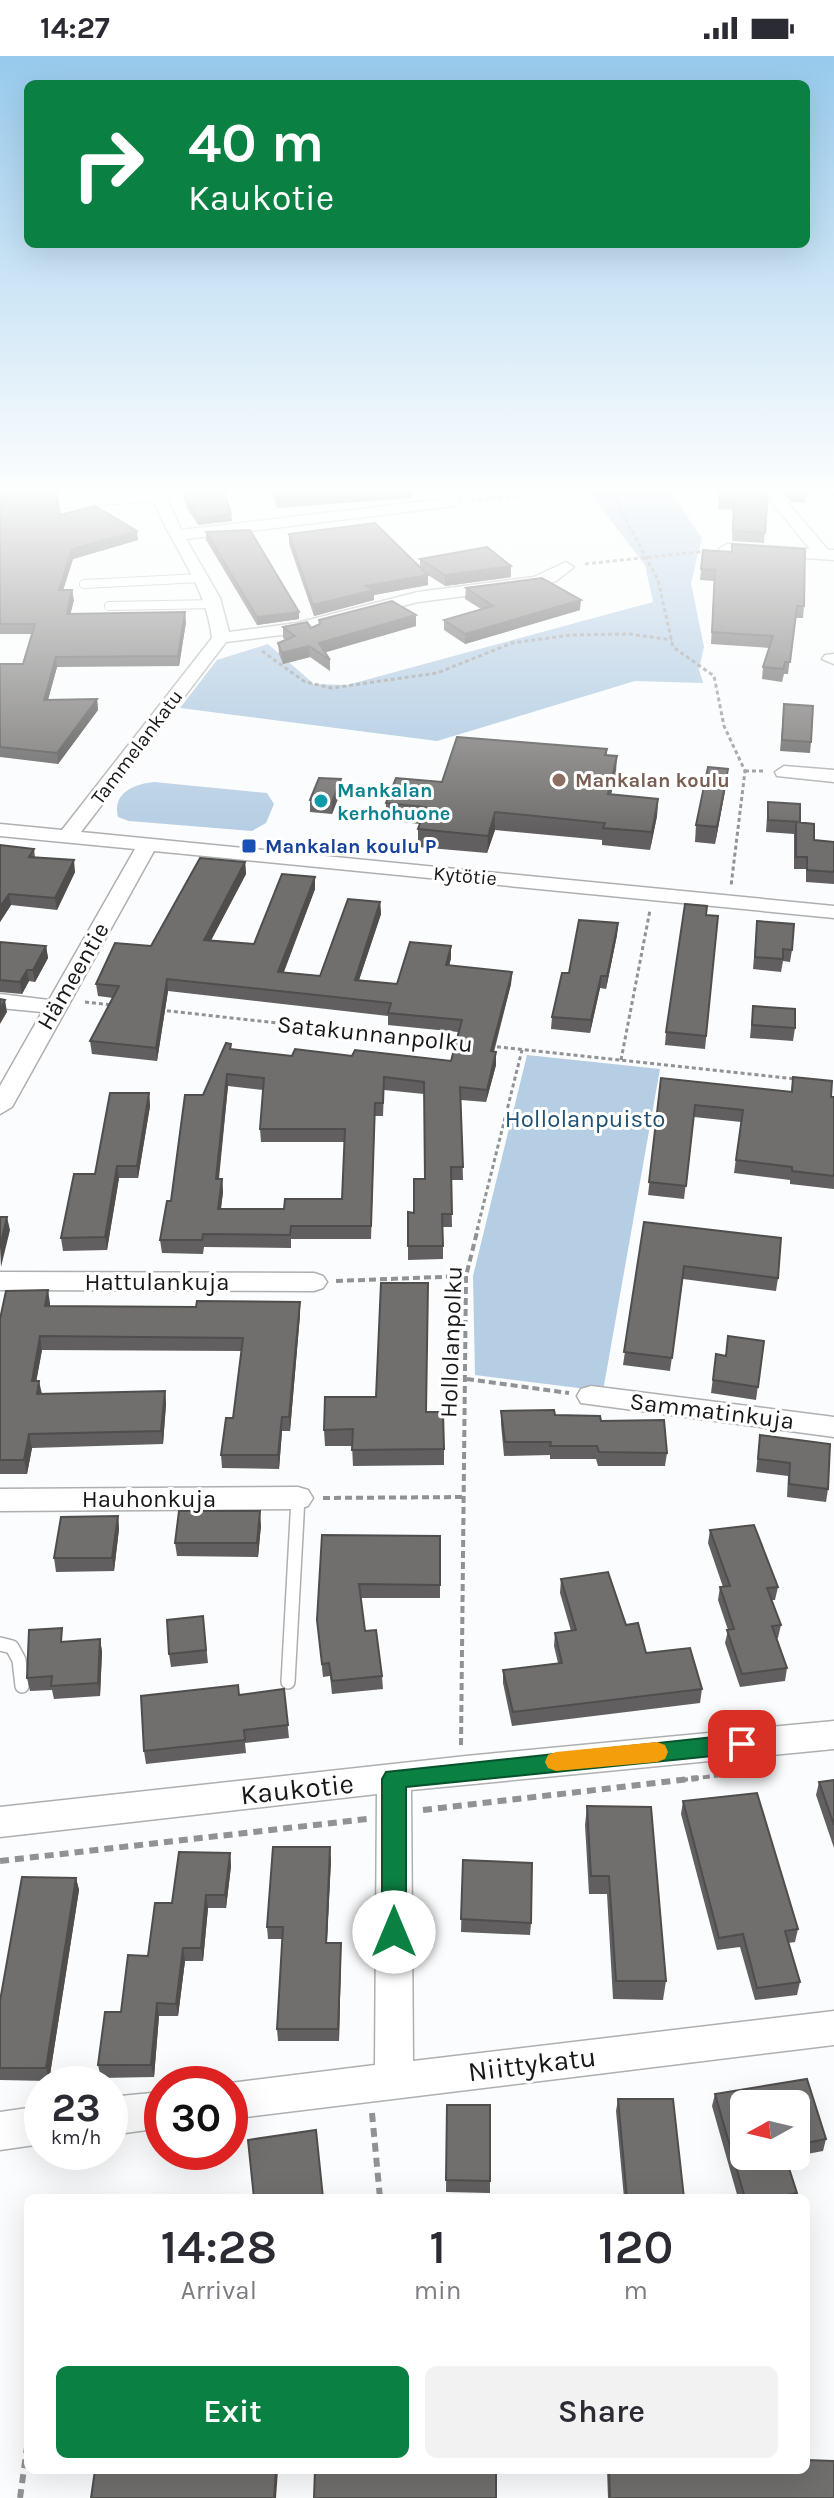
<!DOCTYPE html>
<meta charset="utf-8">
<style>
body{margin:0;font-family:Karla,sans-serif;background:#f2f2f3;color:#2b2b33;height:100vh;display:flex;flex-direction:column;font-size:30px;white-space:nowrap}
*{box-sizing:border-box;margin:0}
p{font-size:26px;color:#7c7c81}
.icon{flex:none;width:44px;height:44px;fill:none;stroke:currentColor;stroke-width:2;stroke-linecap:round;stroke-linejoin:round}
.map{position:relative;flex:1;overflow:hidden}
.panel{position:absolute;left:24px;top:2138px;width:786px;height:280px;display:flex;flex-direction:column;background:#fff;border-radius:12px;box-shadow:0 8px 32px #0002}
.panel>*{flex:none}
.hud{position:absolute;left:24px;top:24px;width:786px;height:168px;border-radius:12px;box-shadow:0 8px 32px #0002;background:#0b8043;color:#fff;overflow:hidden}
.needle{width:52px;rotate:262deg}
.controls{position:absolute;left:730px;top:2034px;display:grid;gap:16px}
.controls a{display:grid;place-items:center;width:80px;height:80px;border-radius:12px;background:#fff;box-shadow:0 8px 32px #0002;font-size:40px}
.speed{position:absolute;left:24px;top:2010px;display:flex;gap:16px;font-size:40px;font-weight:700;text-align:center}
.speed>*{display:grid;place-content:center;width:104px;height:104px;border-radius:50%;background:#fff;box-shadow:0 8px 32px #0002;line-height:1}
.speed small{font-size:20px;font-weight:400}
.speed .limit{border:12px solid #d22;background:#fff;color:#111}
.pin{position:absolute;display:grid;place-items:center;width:68px;height:68px;color:#fff;margin:-34px;border-radius:16px;box-shadow:0 4px 12px #0006}
.me{position:absolute;width:88px;margin:-44px;rotate:0deg;stroke-linejoin:round;filter:drop-shadow(0 0 6px #0008)}
.turn{display:flex;align-items:center;gap:28px;height:168px;padding:0 32px;font-size:36px}
.turn .icon{width:104px;height:104px;stroke-width:2.5}
.turn b{display:block;font-size:56px;line-height:68px}
.eta{display:flex;justify-content:space-evenly;align-items:center;height:136px;text-align:center}
.eta b{font-size:48px;font-weight:600;line-height:56px}
.button{display:flex;gap:16px;margin-top:auto;padding:16px 32px}
.button a{flex:1;height:92px;border-radius:12px;background:#0b8043;color:#fff;font-size:32px;font-weight:600;line-height:92px;text-align:center}
.button a+a{background:#f2f2f3;color:#2b2b33}
.status{display:flex;justify-content:space-between;align-items:center;height:56px;padding:0 40px;background:#fff;direction:ltr}
.status svg{height:22px;fill:currentColor}
.map>svg:first-child{display:block}
</style>
<div class="status"><b>14:27</b><svg viewBox="0 0 49 12"><path d="M0 12V9h3v3zM5 12V6h3v6zM10 12V3h3v9zM15 12V0h3v12zM26 1h20v11H26zM47 4h2v5h-2z"/></svg></div>
<div class="map">
<svg width="834" height="2442" viewBox="0 0 834 2442">
<rect width="100%" height="100%" fill="#fafcfd"/>
<path fill="#b6cee3" d="M154,726L267,737L274,748L266,767L252,775L129,765L118,761C112,737 134,728 154,726Z
M527,999L660,1013L603,1335L475,1319L473,1220Z"/>
<path fill="#a6c4de" d="M586,432H668L702,482L691,527L704,591L699,613L703,627L635,625L437,685L180,652L217,604L268,588L314,628L347,629L653,546L645,509Z"/>
<g fill="none" stroke-linecap="round" stroke-linejoin="round">
<g stroke="#aeafb0" stroke-width="10">
<path id="service-far1" d="M62,448L158,441
M84,528L201,522
M109,550L217,548"/>
</g>
<g stroke="#aeafb0" stroke-width="16">
<path id="service" d="M0,1588L12,1591L19,1604L22,1630
M288,1626L298,1442"/>
</g>
<g stroke="#aeafb0" stroke-width="3">
<path id="minor" d="M149,432H163L181,474L444,443L439,432H454L460,446L453,450L186,483L220,542L229,576L297,567L418,536L534,521L566,506L574,511L556,525L535,531L418,546L297,577L226,586L81,776L834,850V862L154,795L12,1051L0,1058V1030L42,956L0,952V938L49,944L135,793L0,780V768L62,774L212,582C206,525 166,485 149,432Z
M760,432H775L828,494H834V504L721,496L719,493L727,488L810,493Z
M834,598V608L822,603L825,599Z
M784,710L834,714V726L777,720L775,716Z
M0,1216L314,1217L323,1220L327,1226L323,1232L314,1235L0,1234Z
M591,1330L834,1361V1381L581,1347L577,1340L581,1333Z
M298,1431L308,1434L313,1442L308,1450L298,1453L0,1455V1433Z
M834,1665V1693L411,1734L413,2005L834,1955V1989L230,2063V2028H227L230,2027L375,2009L377,1738L0,1781V1751L466,1700Z
M162,2036V2072L110,2079V2041Z
M42,2050V2088L0,2094V2056Z"/>
</g>
<path stroke="#919293" stroke-width="3" stroke-dasharray="4 3" stroke-linecap="butt" d="M609,432L658,524L673,591L714,620L724,670L745,715L731,830
M804,436L834,438
M471,444L609,433
M585,508L707,495
M262,595L305,626L332,632L437,617L512,587L570,579L630,578L672,584
M745,715H766
M85,946L112,949
M160,954L458,987
M490,990L796,1023
M621,1004L650,854
M477,1174L522,994"/>
<path stroke="#919293" stroke-width="4" stroke-dasharray="7 4" stroke-linecap="butt" d="M336,1225L466,1220
M467,1323L569,1337
M323,1442L464,1441
M461,1689L466,1220L478,1172
M681,1724L756,1715"/>
<path stroke="#919293" stroke-width="6" stroke-dasharray="9 6" stroke-linecap="butt" d="M423,1754L698,1722
M0,1805L367,1763
M372,2057L380,2142
M20,2442L28,2384"/>
<use href="#service-far1" stroke="#fff" stroke-width="8"/>
<use href="#service" stroke="#fff" stroke-width="13"/>
<use href="#minor" fill="#fff" fill-rule="evenodd"/>
</g>
<path fill="#615f5f" fill-rule="evenodd" d="M0,432L60,459L138,484L73,503L63,534L74,544L70,558L186,566L179,610L57,611L48,644L97,643L98,654L58,708L0,701V608H23L32,578H0Z
M181,432H223L232,465L198,469L187,452Z
M270,432H411L412,442L277,452Z
M719,432H766L768,435L764,487L732,485L733,454L718,453Z
M778,432H810L809,437H806L805,447L791,446Z
M206,476L299,563L257,569L206,484Z
M289,478L420,510V503L511,510V521L445,530L428,519V529L374,539V544L314,560L289,488Z
M703,494L804,550L803,562H795L788,618H784L782,626L762,623L763,611L770,592L711,588L714,525L700,524Z
M466,532L580,554L465,588L444,574V564L481,553L465,543Z
M319,564L416,570L325,596L330,604V615L310,601L283,608L279,598L278,587L286,584L283,582V571L311,572L319,569Z
M784,648L811,686L810,697L780,695Z
M607,693V699L616,717L611,739L658,743L657,760L650,794L602,789V784L495,774L487,797L418,791V773L420,768L386,764V747L442,726Z
M341,723V735L332,758L310,756V744Z
M726,730L715,788L695,786L696,769Z
M768,746L800,767L814,784L834,786V828L806,826V813H794V778L766,776Z
M0,789L34,793L35,801L75,816L57,854L11,849L0,866Z
M245,806L246,818L211,884L254,888L315,821V833L284,916L320,920L380,846L381,858L359,924L397,928L451,890V902L449,910L512,916L511,928L494,996L496,1009L486,1046L461,1044L463,1124H451L452,1171H443V1203L408,1204V1156L414,1157L425,1123L424,1038L384,1034L383,1060H375L371,1183H291V1192L204,1191L203,1198L162,1197L160,1184L203,1039L231,988V993L292,1000H352L451,1005L458,976L388,969V960L168,935L157,1005L92,998L90,985L113,942L98,940L96,928L151,890ZM228,1030L263,1034L260,1073L261,1086H345L342,1143L284,1153H221L223,1136L222,1123H219Z
M706,859L718,860L705,993L665,989L666,976Z
M757,865L792,894L790,906L783,905L781,916L753,913Z
M618,867L617,879L606,933L600,932L590,977L551,973L552,961L569,917Z
M0,886L46,890L48,902L35,926L29,925L22,938L0,936Z
M753,950L795,972L793,985L750,982Z
M793,1021L834,1041V1133L790,1128V1124L734,1117L741,1066L694,1061L684,1143L648,1139L661,1022L791,1036Z
M149,1037L150,1050L138,1122H119L107,1194L63,1195L61,1182L95,1118Z
M644,1166L778,1222L776,1235L683,1223L670,1315L623,1309Z
M50,1247V1250L300,1259L290,1375H282L279,1413L222,1412L221,1399L233,1362L242,1295L42,1294L36,1325L42,1338L165,1335L166,1348L163,1388L32,1392L27,1418H0V1263Z
M764,1285L756,1344L711,1337L716,1298L725,1300Z
M501,1355L601,1365L667,1397L665,1410H598L596,1403H550V1399L504,1400L501,1368Z
M426,1356L444,1393V1409L353,1410L352,1390H325L324,1374Z
M760,1379L828,1433L826,1446L787,1441L788,1420L756,1416Z
M118,1460L119,1473L114,1515L56,1516L54,1502Z
M261,1469L258,1501L177,1500L175,1487Z
M710,1474L778,1531L775,1544H772L781,1569L778,1582H777L787,1612L785,1625L740,1631L725,1587L728,1574L718,1544L720,1531H723L708,1487Z
M322,1479L440,1480V1542H361L365,1575L382,1620L383,1633L332,1638L330,1620L323,1621L317,1564Z
M561,1523L626,1569L646,1597L702,1633L700,1647L512,1670L503,1627V1614L558,1607L554,1590L555,1577L571,1575L560,1537Z
M203,1560L208,1607L171,1611L169,1598Z
M100,1583L102,1596L100,1640L54,1643L52,1634L30,1635L27,1622L64,1586Z
M284,1633L289,1682L245,1687L246,1697L146,1708L144,1695L239,1639Z
M834,1724V1792L816,1739L819,1726Z
M683,1745L798,1873L795,1886L788,1887L800,1926L797,1939L755,1944L740,1891L717,1894L681,1758Z
M587,1750L666,1925L663,1944L613,1943L607,1838H589L585,1769Z
M230,1797L231,1810L226,1852H208L203,1905H185L178,1960H159L154,2021L101,2022L98,2009L121,1956L172,1847Z
M331,1804L327,1887L341,1900L339,1985H278L277,1973L282,1883H268L267,1871Z
M463,1804L531,1867L530,1879L461,1876Z
M76,1822L79,1834L49,2025L0,2024V1945Z
M807,2023L826,2083L823,2095L796,2100V2048H744V2100H796L786,2102L797,2137L795,2142H738L712,2050L715,2038Z
M618,2043L684,2142H624L616,2055Z
M447,2049L490,2125V2137L446,2136Z
M607,2414H806L834,2442H608Z"/>
<path fill="#4f4e4d" d="M231,458L232,465L198,469V462Z
M137,475L138,484L73,503L60,544L59,534L72,493Z
M511,510V521L445,530V519Z
M428,519V529L374,539V544L314,560L313,549L366,530Z
M72,534L74,544L68,568L67,558Z
M581,544L580,554L465,588V578Z
M185,556L186,566L179,610L178,600Z
M299,556V563L257,569V561Z
M416,559V570L320,598L319,587Z
M309,590L310,601L283,608L282,597Z
M56,601L57,611L45,654L44,644Z
M97,643L98,654L58,708L57,697Z
M617,700L616,717L607,755L608,738Z
M728,713L726,730L715,788L717,771Z
M341,723V735L332,758V746Z
M658,743L657,760L650,794L652,776Z
M495,756V774L487,797L488,780Z
M74,804L75,816L57,854L55,842Z
M245,806L246,818L205,896L204,884Z
M315,821V833L279,928L278,916Z
M9,838L11,849L0,866V851Z
M380,846L381,858L355,936V924Z
M618,867L617,879L606,933L607,920Z
M46,890L48,902L35,926L33,914Z
M451,890V902L446,922V909Z
M27,914L29,925L22,938L20,926Z
M512,916L511,928L490,1008L491,995Z
M601,920L600,932L590,977L591,964Z
M167,923L168,935L157,1005L156,992Z
M5,944L7,956L0,968V953Z
M496,996V1009L486,1046L487,1034Z
M227,1018L228,1030L217,1136L216,1123Z
M149,1037L150,1050L138,1122L137,1110Z
M117,1110L119,1122L107,1194L105,1181Z
M222,1123L223,1136L219,1166L218,1153Z
M7,1161L10,1174L1,1211L0,1191Z
M48,1234L50,1247L47,1264L45,1250Z
M300,1246V1259L290,1375L289,1361Z
M40,1280L42,1294L34,1338L32,1325Z
M39,1325L42,1338H37Z
M165,1335L166,1348L163,1388L161,1375Z
M282,1361V1375L279,1413L278,1399Z
M29,1378L32,1392L27,1418L24,1404Z
M260,1455L261,1469L258,1501L257,1487Z
M118,1460L119,1473L114,1515L112,1502Z
M100,1583L102,1596L100,1640L98,1627Z
M330,1791L331,1804L326,1900V1887Z
M230,1797L231,1810L226,1852L225,1839Z
M76,1822L79,1834L49,2025L46,2012Z
M206,1839L208,1852L203,1905L201,1892Z
M341,1887V1900L339,1985L338,1973Z
M183,1892L185,1905L178,1960L176,1948Z
M157,1947L159,1960L154,2021L151,2009Z
M276,2414H278L276,2442H274Z"/>
<path fill="#716f6e" stroke="#4f4e4d" stroke-width="2" fill-rule="evenodd" d="M0,432H55L60,459L95,450L137,475L72,493L59,534H72L67,558L185,556L178,600L56,601L44,644L97,643L57,697L0,691V608H23L35,568H0Z
M183,432H223L231,458L198,462L187,445Z
M273,432H412L276,442Z
M719,432H766L768,435L765,477L733,475L734,444L719,443Z
M789,432H806V437L792,436Z
M375,467L428,519L366,530L374,534L313,549L289,478Z
M250,474L299,556L257,561L206,476Z
M732,488L805,493L804,550H797L790,606H785L783,613L763,611L773,580L712,576L715,514L701,513L703,494L732,496Z
M487,491L511,510L445,519L420,503Z
M542,522L581,544L465,578L444,564L493,550L466,532Z
M392,545L416,559L319,587L330,604L309,590L282,597L278,587L295,580L283,571L307,566L311,572L320,568L319,564Z
M784,648L813,650L811,686L782,684Z
M457,681L607,693L605,699L617,700L608,738L658,743L652,776L603,772L605,767L495,756L488,780L418,773L426,751L386,747L396,722L442,726Z
M708,711L728,713L717,771L696,769Z
M319,722L341,723L332,746L310,744Z
M768,746L800,748V766L768,764Z
M796,766L814,768V784L834,786V816L807,814V801H796Z
M0,789L34,793L29,801L74,804L55,842L9,838L0,851Z
M200,802L245,806L204,884L254,888L282,818L315,821L278,916L320,920L348,843L380,846L355,924L397,928L410,886L451,890L446,909L512,916L491,995L496,996L487,1034L460,1031L463,1111H451L452,1158H442L443,1190H408V1156L414,1157V1123H425L424,1026L384,1021L383,1047H375L371,1170H291L290,1179L203,1178L202,1184H160L167,1145H171L185,1039H203L226,987L231,988L230,993L292,1000L295,993L352,1000L355,994L451,1005L462,964L388,957L391,947L167,923L156,992L90,985L119,930L96,928L115,887L151,890ZM227,1018L264,1022L260,1073H345L342,1143H285L284,1153H218L222,1123H216Z
M685,848L707,850L706,859L718,860L706,980L666,976Z
M579,864L618,867L607,920H601L591,964L552,961L562,917H569Z
M757,865L794,868L792,894L783,893V903L755,901Z
M0,886L46,890L33,914H27L20,926L0,924Z
M0,943L5,944L0,953Z
M753,950L795,953V972L752,969Z
M793,1021L832,1025L831,1041H834V1120L792,1115V1111L736,1104L743,1054L695,1049L686,1130L649,1126L661,1022L792,1036Z
M110,1037H149L137,1110H117L105,1181L61,1182L74,1118H95Z
M0,1161H7L0,1191Z
M644,1166L781,1182L778,1222L684,1210L672,1302L624,1296Z
M381,1227H428L426,1356H443L444,1393L352,1394L353,1373L324,1374L325,1341H376Z
M48,1234L45,1250L196,1251L197,1245L300,1246L289,1361H282L278,1399H221L226,1362H233L243,1282L40,1280L32,1325H39L37,1338L165,1335L161,1375L29,1378L24,1404H0V1263L6,1235Z
M728,1280L764,1285L758,1331L713,1324L716,1298L726,1300Z
M554,1354L555,1359L600,1360L601,1365L664,1364L667,1397L599,1396L597,1390H550L551,1386H505L501,1355Z
M760,1379L830,1388L828,1433L789,1428L790,1407L758,1403Z
M179,1455H260L257,1487H175Z
M118,1460L112,1502H54L61,1461Z
M754,1469L778,1531L767,1532L781,1569L772,1570L787,1612L742,1618L727,1574L734,1573L720,1531L730,1530L710,1474Z
M322,1479L440,1480V1529L359,1528L365,1575L376,1574L382,1620L332,1625L329,1607L322,1608L317,1564Z
M608,1516L626,1569L638,1567L646,1597L690,1592L702,1633L513,1656L503,1614L562,1607L555,1577L576,1574L561,1523Z
M203,1560L206,1594L169,1598L167,1564Z
M62,1572L61,1586L100,1583L98,1627L51,1630L52,1620L27,1622L29,1574Z
M238,1629L239,1639L284,1633L288,1669L244,1674L245,1684L144,1695L141,1640Z
M834,1724V1769L819,1726Z
M757,1737L798,1873L785,1875L800,1926L757,1932L743,1878L719,1882L683,1745Z
M587,1750L651,1751L666,1925H616L609,1820H591Z
M273,1791H330L326,1887H341L338,1973H277L283,1871H267Z
M179,1796L230,1797L225,1839H206L201,1892H183L176,1948L157,1947L151,2009H98L105,1956H121L128,1899L148,1900L155,1847H172Z
M463,1804L532,1807L531,1867L461,1863Z
M22,1821L76,1822L46,2012H0V1945Z
M807,2023L826,2083L796,2089V2048H744V2100H785L797,2137L771,2142H745L715,2038Z
M618,2043H673L684,2142H627Z
M447,2049H490V2125L446,2124Z
M316,2074L323,2142H254L248,2084Z
M806,2404L834,2405V2442H610L609,2414H806Z
M95,2414H276L274,2442H91Z
M315,2414H496V2442H314Z"/>
<linearGradient id="sky" x2="0" y2="1"><stop stop-color="#97caed"/><stop offset="0.56" stop-color="#fdfefe"/><stop offset="1" stop-color="#fdfefe" stop-opacity="0"/></linearGradient>
<rect width="834" height="774" fill="url(#sky)"/>
<path fill="#0b8043" stroke="#07532c" stroke-width="2" d="M742,1678L750,1681L753,1688L750,1694L742,1697L406,1731V1876L403,1884L394,1887L385,1884L382,1876V1723L386,1716Z"/>
<path fill="#f59e0b" d="M657,1686L665,1689L668,1696L665,1703L657,1706L556,1715L548,1712L545,1706L548,1699L556,1696Z"/>
<circle fill="#8d6e63" stroke="#fff" stroke-width="3" cx="559" cy="724" r="8"/>
<circle fill="#0f9aa8" stroke="#fff" stroke-width="3" cx="321" cy="745" r="8"/>
<rect fill="#1a4fb4" stroke="#fff" stroke-width="3" x="241" y="782" width="16" height="16" rx="4"/>
<g text-anchor="middle" dominant-baseline="central" stroke-width="6" stroke-linejoin="round" paint-order="stroke">
<g font-size="20" fill="#181819" stroke="#fff">
<text transform="translate(137 691) rotate(-53)">Tammelankatu</text>
<text transform="translate(465 820) rotate(5)">Kytötie</text>
</g>
<g font-size="20" font-weight="bold" fill="#785e54" stroke="#fff" text-anchor="start">
<text x="575" y="724">Mankalan koulu</text>
</g>
<g font-size="20" font-weight="bold" fill="#0d838f" stroke="#fff" text-anchor="start">
<text x="337" y="734">Mankalan<tspan x="337" dy="23">kerhohuone</tspan></text>
</g>
<g font-size="20" font-weight="bold" fill="#164399" stroke="#fff" text-anchor="start">
<text x="265" y="790">Mankalan koulu P</text>
</g>
<g font-size="24" fill="#181819" stroke="#fff">
<text transform="translate(73 920) rotate(-60)">Hämeentie</text>
<text transform="translate(375 978) rotate(6)">Satakunnanpolku</text>
<text x="157" y="1226">Hattulankuja</text>
<text transform="translate(451 1286) rotate(-88)">Hollolanpolku</text>
<text transform="translate(712 1355) rotate(7)">Sammatinkuja</text>
<text x="149" y="1443">Hauhonkuja</text>
</g>
<g font-size="24" fill="#215075" stroke="#fff">
<text x="585" y="1063">Hollolanpuisto</text>
</g>
<g font-size="28" fill="#181819" stroke="#fff">
<text transform="translate(297 1733) rotate(-6)">Kaukotie</text>
<text transform="translate(532 2008) rotate(-7)">Niittykatu</text>
</g>
</g>
</svg>
<div class="controls">
<a><svg class="needle" viewBox="-14 -14 28 28"><path d="M0-13l5 13h-10z" fill="#e53935"/><path d="M0 13l5-13h-10z" fill="#7c7c81"/></svg></a>
</div>
<div class="speed"><div>23<small>km/h</small></div><div class="limit">30</div></div>
<div class="pin" style="left:742px;top:1688px;background:#d93025"><svg class="icon" aria-label="arrive" viewBox="0 0 24 24"><path d="M6 21V4h12l-3 4 3 4H6"/></svg></div>
<svg class="me" style="left:394px;top:1876px" viewBox="-20 -20 40 40"><circle r="19" fill="#fff"/><path d="M0-13L10 11 0 6-10 11z" fill="#0b8043"/></svg>
<div class="hud">
<div class="turn"><svg class="icon" aria-label="right" viewBox="0 0 24 24"><path d="M7 20v-9h11M14 6l5 5-5 5"/></svg><div><b>40 m</b>Kaukotie</div></div>
</div>
<section class="panel">
<div class="eta">
<div><b>14:28</b><p>Arrival</p></div>
<div><b>1</b><p>min</p></div>
<div><b>120</b><p>m</p></div>
</div>
<div class="button"><a>Exit</a><a>Share</a></div>
</section>
</div>
